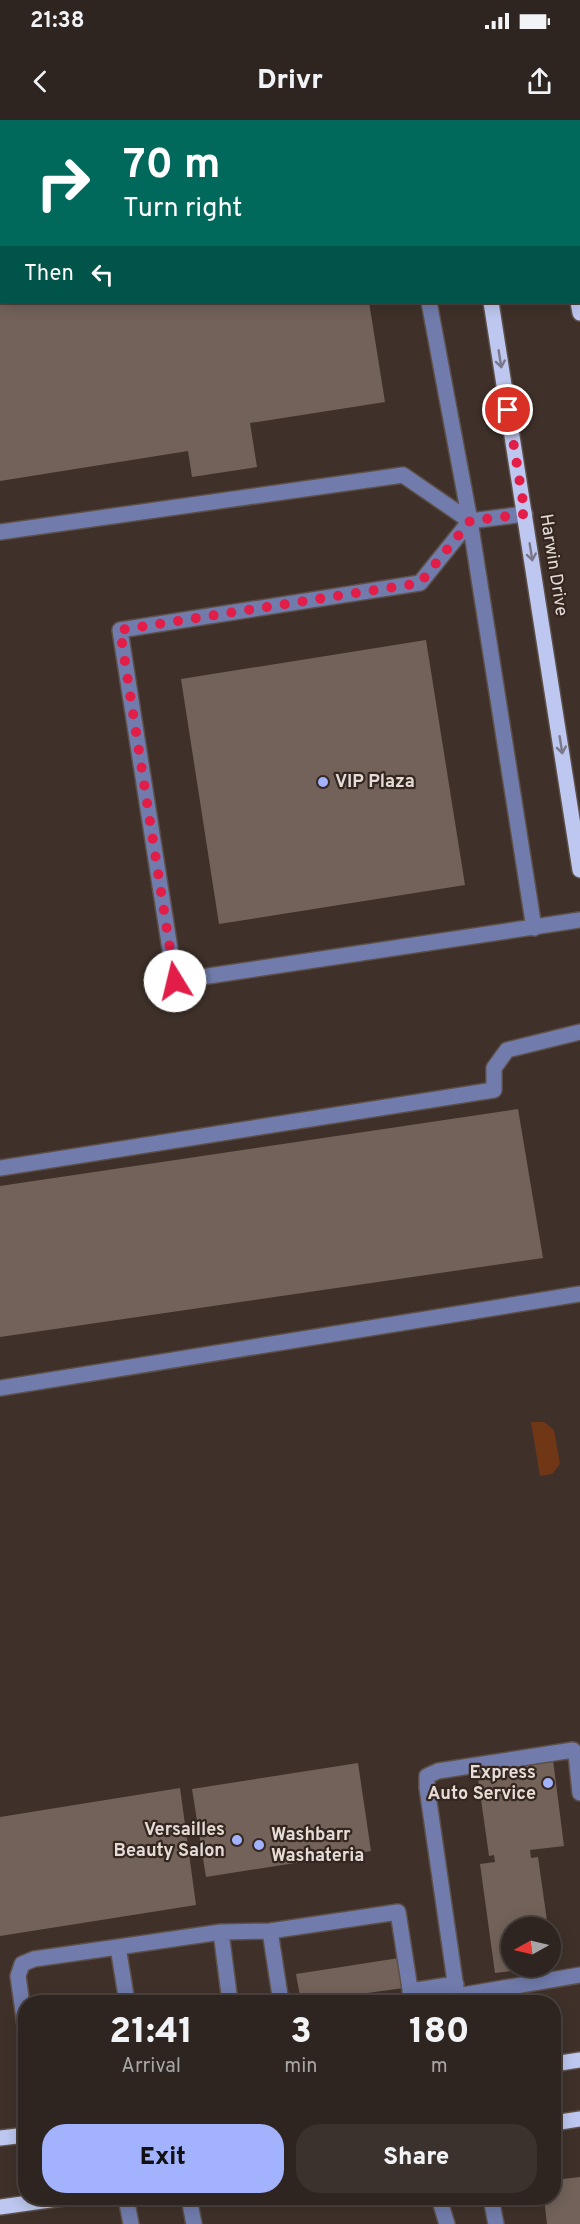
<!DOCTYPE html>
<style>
body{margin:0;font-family:Overpass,sans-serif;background:#3b312d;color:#f1f3f6;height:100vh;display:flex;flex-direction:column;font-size:22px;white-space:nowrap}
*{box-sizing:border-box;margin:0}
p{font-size:20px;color:#a7a5a5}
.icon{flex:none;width:33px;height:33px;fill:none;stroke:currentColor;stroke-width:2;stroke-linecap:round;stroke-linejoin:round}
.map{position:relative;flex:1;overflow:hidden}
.details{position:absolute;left:18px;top:1875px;width:543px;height:210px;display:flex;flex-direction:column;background:#2f2520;border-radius:24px;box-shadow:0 3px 15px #0003,0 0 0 2px #4a423e}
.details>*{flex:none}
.top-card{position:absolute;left:0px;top:0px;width:580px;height:183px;box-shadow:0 3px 15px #0003,0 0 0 2px #4a423e;background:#00695c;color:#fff;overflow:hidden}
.needle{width:39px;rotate:262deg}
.controls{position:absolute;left:501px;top:1797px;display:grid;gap:12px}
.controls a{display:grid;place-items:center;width:60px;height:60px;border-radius:50%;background:#2f2520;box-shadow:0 3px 15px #0003,0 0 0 2px #4a423e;font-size:30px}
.pin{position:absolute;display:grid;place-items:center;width:51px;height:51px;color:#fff;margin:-26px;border:3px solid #fff;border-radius:50%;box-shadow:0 2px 6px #0007}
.me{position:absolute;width:66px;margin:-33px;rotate:351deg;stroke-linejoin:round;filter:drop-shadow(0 0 4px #0008)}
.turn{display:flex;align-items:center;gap:21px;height:126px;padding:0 24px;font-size:27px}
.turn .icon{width:78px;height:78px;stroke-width:2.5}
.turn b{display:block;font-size:42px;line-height:51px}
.then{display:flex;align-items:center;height:57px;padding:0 24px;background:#0003;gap:12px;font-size:22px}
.eta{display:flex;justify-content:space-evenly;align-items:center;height:102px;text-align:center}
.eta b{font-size:36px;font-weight:800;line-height:42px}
.action{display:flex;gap:12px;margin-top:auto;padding:12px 24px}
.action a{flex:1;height:69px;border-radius:24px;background:#a2b2fd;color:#111;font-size:24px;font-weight:800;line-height:69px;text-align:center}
.action a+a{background:#3b312d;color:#f1f3f6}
.status{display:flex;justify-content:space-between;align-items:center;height:42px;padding:0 30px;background:#2f2520;direction:ltr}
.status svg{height:16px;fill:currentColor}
header{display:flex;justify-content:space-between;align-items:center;height:78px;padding:0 24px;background:#2f2520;font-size:27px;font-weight:800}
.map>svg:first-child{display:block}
</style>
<div class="status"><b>21:38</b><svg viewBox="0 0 49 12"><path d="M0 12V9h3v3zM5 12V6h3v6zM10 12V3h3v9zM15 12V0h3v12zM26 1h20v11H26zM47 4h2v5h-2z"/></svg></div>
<header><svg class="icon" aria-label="back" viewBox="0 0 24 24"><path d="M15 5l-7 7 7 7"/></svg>Drivr<svg class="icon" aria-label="share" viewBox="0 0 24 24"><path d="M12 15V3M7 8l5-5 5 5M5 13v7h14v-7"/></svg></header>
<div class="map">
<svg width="580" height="2104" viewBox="0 0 580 2104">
<rect width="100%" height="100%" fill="#3f312a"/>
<path fill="#703717" d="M531,1302H544L554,1310L560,1344L552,1354L540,1356Z"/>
<path fill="#72625a" d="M0,182H369L385,282L250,303L257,347L192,357L188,331L0,361Z
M426,520L465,765L219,804L181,559Z
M518,989L543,1138L0,1217V1066Z
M553,1640L564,1726L530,1730L531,1738L538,1737L548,1808H512V1846L535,1848L495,1853L480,1744L495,1742L494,1735L489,1736L477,1651Z
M358,1643L371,1731L206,1757L192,1669Z
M180,1668L196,1785L0,1816V1697Z
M399,1838L404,1868L301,1882L296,1854Z
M580,2057V2104H547L544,2078H554V2060Z"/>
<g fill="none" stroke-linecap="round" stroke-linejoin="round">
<g stroke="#5d5049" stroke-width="18">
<path id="minor" d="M396,0V2
M429,182L470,401L534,808
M525,394L470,401L420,463L120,510L175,861L580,800
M0,412L403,355L470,401
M0,1048L494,970V948L507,930L580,912
M0,1268L580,1174
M221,1812L230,1882
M118,1827L221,1812L270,1811
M410,1871L456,1864
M457,1876L580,1855
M281,1882L270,1811L398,1792L412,1882
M458,1882L427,1668V1656L438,1651L573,1630L576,1634L580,1673
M26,1913L18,1856L22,1844L34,1839L118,1827L127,1882
M126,2078L131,2104
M189,2078L194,2104
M439,2078L447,2104
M491,2078L496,2104"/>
</g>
<g stroke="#5d5049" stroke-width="18">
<path id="major" d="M463,0V2
M548,0V2
M491,182L580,750
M578,182L580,193
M554,1944L580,1940
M554,2003L580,1999
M0,2018L26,2015
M0,2087L64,2078"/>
</g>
<use href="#minor" stroke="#717cac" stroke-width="15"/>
<use href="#major" stroke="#bdc7ef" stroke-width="15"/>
</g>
<defs><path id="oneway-shaft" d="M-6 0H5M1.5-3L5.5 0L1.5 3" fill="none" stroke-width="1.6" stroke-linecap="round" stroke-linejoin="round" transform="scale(1.5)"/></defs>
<g stroke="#797788">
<use href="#oneway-shaft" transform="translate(500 239) rotate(81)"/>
<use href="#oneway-shaft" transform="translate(531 432) rotate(81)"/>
<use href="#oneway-shaft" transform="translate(561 625) rotate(81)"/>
</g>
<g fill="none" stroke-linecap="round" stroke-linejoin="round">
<path stroke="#e11d48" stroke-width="10" stroke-dasharray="0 18" d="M175,861L120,510L420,463L470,401L525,394L508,290"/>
</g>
<g fill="#a2b2fd" stroke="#352720" stroke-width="2">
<circle cx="323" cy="662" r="6"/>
<circle cx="548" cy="1663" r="6"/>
<circle cx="237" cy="1720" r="6"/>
<circle cx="259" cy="1725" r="6"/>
</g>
<g text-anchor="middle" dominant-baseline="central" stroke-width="4.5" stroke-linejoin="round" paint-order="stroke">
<g font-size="18" fill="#e5dcd7" stroke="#352720">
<text transform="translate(553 445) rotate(81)">Harwin Drive</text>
</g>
<g font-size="18" font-weight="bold" fill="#e5dcd7" stroke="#352720" text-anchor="start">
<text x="335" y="662">VIP Plaza</text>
<text x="536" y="1653" text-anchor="end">Express<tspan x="536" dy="21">Auto Service</tspan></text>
<text x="225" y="1710" text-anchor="end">Versailles<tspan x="225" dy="21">Beauty Salon</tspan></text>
<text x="271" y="1715">Washbarr<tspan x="271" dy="21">Washateria</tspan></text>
</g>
</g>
</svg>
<div class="controls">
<a><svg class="needle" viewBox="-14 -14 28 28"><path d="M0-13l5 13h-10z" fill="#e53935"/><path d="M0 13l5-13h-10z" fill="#a7a5a5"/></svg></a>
</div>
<div class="pin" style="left:508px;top:290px;background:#d93025"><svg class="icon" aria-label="arrive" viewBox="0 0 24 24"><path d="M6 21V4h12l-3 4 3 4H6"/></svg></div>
<svg class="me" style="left:175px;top:861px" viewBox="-20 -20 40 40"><circle r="19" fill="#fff"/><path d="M0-13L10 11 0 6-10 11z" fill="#e11d48"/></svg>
<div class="top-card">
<div class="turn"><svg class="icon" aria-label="right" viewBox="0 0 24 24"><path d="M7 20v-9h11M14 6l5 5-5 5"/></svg><div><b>70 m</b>Turn right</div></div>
<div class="then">Then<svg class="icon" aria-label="left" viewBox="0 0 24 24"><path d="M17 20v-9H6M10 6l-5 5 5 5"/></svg></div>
</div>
<section class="details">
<div class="eta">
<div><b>21:41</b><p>Arrival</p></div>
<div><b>3</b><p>min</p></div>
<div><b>180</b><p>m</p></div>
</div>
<div class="action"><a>Exit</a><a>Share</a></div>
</section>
</div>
